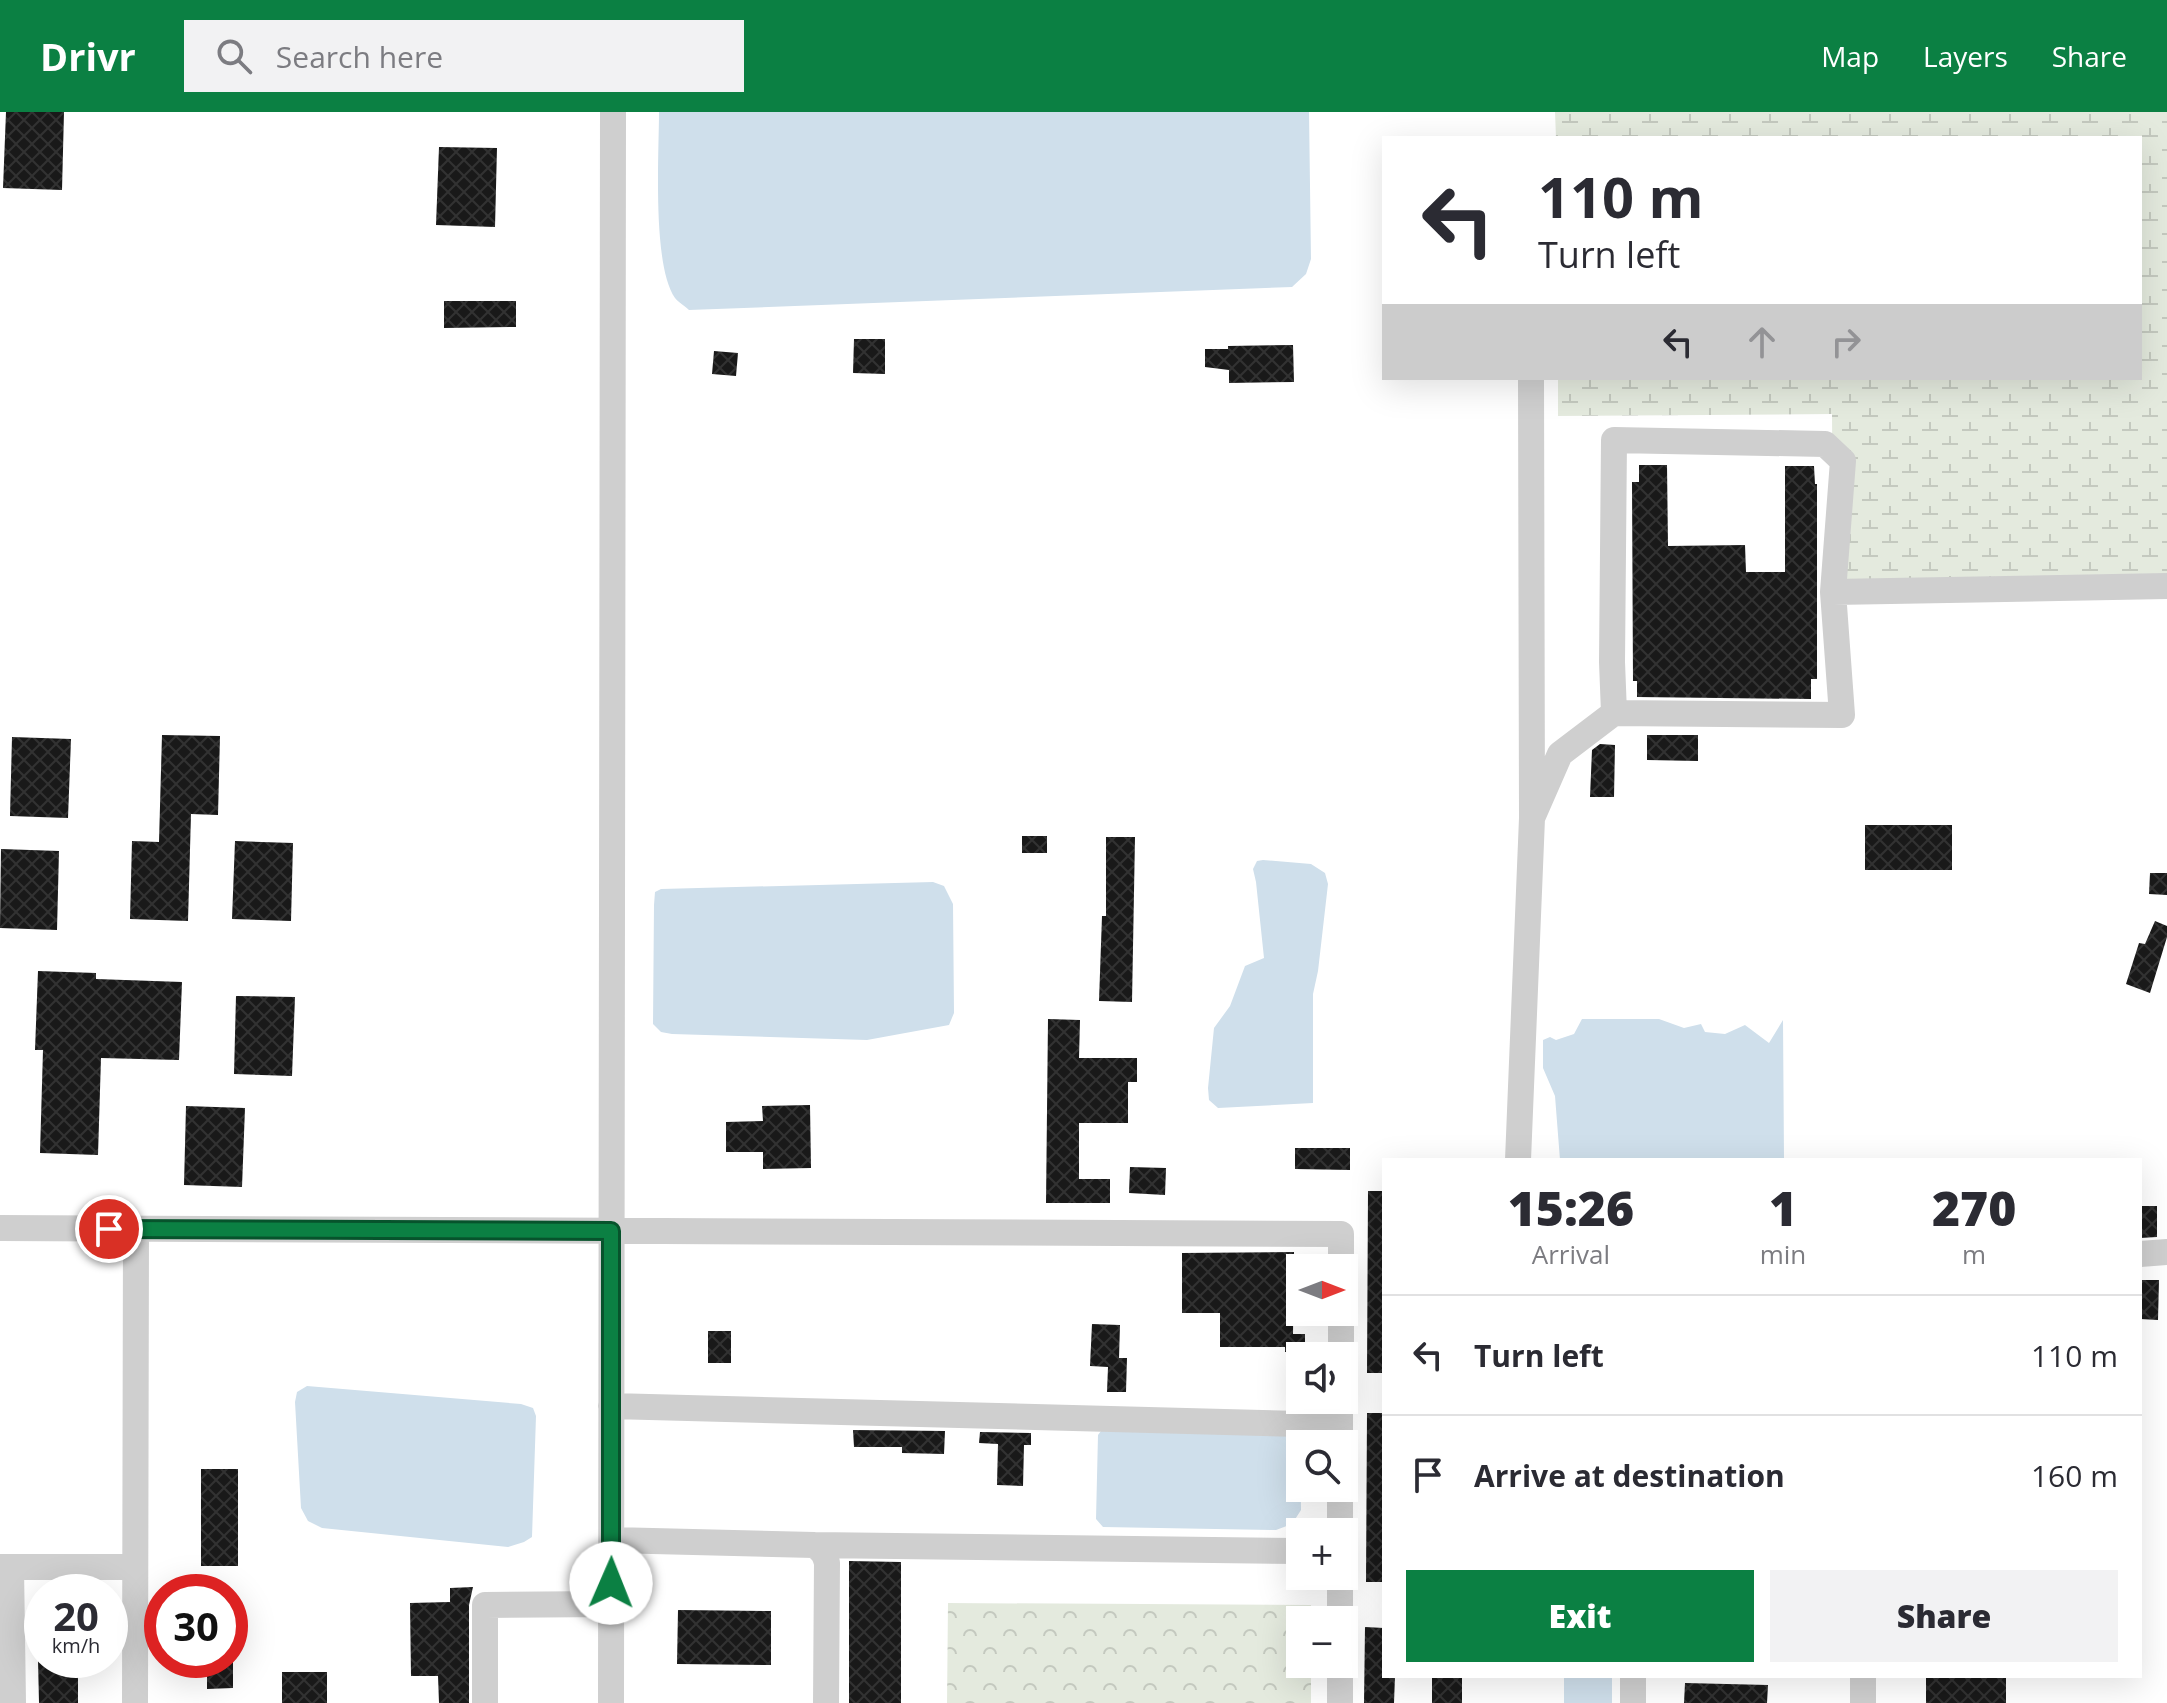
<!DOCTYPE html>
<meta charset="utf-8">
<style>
body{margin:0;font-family:"Open Sans",sans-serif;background:#f2f2f3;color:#2b2b33;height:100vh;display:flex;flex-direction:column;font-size:30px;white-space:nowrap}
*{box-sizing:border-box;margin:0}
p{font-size:26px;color:#7c7c81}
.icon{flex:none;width:44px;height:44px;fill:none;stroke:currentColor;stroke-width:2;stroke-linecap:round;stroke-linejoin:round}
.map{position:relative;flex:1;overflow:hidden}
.panel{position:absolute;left:1382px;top:1046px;width:760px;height:520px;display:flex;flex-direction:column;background:#fff;border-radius:0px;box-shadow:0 8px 32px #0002}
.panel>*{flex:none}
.hud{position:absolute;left:1382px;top:24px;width:760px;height:244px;border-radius:0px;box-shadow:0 8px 32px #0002;background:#fff;color:#2b2b33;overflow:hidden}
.needle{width:52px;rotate:90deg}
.buttons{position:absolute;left:1286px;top:1142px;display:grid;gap:16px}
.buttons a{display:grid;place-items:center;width:72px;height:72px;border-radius:0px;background:#fff;box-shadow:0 8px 32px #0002;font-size:40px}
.speed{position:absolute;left:24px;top:1462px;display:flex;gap:16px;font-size:40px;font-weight:700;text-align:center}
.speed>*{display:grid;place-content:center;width:104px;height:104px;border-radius:50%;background:#fff;box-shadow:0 8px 32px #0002;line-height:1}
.speed small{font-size:20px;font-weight:400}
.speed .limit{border:12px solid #d22;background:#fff;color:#111}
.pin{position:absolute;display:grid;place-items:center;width:68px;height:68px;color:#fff;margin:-34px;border:4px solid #fff;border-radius:50%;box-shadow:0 2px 8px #0007}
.me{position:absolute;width:88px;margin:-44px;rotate:1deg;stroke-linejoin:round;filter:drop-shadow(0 0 6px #0008)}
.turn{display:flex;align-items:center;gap:28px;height:168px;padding:0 24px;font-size:36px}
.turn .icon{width:104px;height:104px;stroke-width:2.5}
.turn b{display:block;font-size:56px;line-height:68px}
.lanes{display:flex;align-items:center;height:76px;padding:0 24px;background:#0003;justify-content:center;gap:40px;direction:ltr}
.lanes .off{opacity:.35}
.eta{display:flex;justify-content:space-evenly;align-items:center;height:136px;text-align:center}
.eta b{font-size:48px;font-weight:800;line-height:56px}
.primary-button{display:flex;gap:16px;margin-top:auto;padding:16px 24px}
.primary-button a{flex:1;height:92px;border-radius:0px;background:#0b8043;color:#fff;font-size:32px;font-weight:800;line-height:92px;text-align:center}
.primary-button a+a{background:#f2f2f3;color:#2b2b33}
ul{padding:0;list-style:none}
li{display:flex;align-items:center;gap:24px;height:120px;padding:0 24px;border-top:2px solid #e1e1e2}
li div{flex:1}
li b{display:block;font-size:30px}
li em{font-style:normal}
header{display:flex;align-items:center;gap:48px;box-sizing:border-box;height:112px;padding:0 40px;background:#0b8043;color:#fff}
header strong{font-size:38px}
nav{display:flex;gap:44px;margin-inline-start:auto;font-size:28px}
.search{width:560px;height:72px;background:#f2f2f3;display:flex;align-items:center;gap:20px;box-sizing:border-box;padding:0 28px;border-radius:0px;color:#7c7c81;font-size:30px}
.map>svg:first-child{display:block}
</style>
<header>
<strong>Drivr</strong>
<div class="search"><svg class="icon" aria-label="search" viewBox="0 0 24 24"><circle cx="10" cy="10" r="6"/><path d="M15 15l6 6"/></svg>Search here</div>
<nav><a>Map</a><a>Layers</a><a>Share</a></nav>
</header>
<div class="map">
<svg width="2167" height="1591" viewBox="0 0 2167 1591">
<defs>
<pattern id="wetland-marsh" width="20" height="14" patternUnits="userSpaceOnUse" patternTransform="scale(2)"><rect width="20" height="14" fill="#e4eade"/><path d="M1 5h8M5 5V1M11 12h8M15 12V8" fill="none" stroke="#c4c9bf"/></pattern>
<pattern id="park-crowns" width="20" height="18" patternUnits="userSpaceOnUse" patternTransform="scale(2)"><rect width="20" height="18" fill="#e4eade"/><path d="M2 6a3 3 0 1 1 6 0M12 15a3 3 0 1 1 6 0" fill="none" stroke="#c4c9bf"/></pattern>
<pattern id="building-cross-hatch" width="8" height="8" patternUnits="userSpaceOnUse" patternTransform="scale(2)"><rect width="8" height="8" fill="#191919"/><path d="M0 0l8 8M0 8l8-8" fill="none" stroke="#323232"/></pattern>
</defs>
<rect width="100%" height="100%" fill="#fff"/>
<path fill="url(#wetland-marsh)" d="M1555,0H2167V478L1833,480L1832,302L1558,304V266H2140V26H1556Z"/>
<path fill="url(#park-crowns)" d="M948,1491L1311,1493V1508H1300V1552H1311V1591H947Z"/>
<path fill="#cfdfeb" d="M659,0H1309L1311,147L1306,162L1292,175L689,198C685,194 678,190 675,186C652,153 659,42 659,0Z
M1263,748L1311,752L1325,761L1328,772L1318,859L1313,882V991L1218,996L1209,988L1208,976L1214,916L1230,894L1245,854L1264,846L1256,770L1253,757L1257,749Z
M933,770L944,774L953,792L954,901L949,913L867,928L672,922L661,920L653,912L654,793L655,780L661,777Z
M1582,907H1659L1684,916L1701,912L1705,920L1725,922L1745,913L1769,931L1783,908L1784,1048H1560L1555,984L1543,956V928L1550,925L1556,928L1574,922Z
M307,1274L521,1292L533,1296L536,1304L532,1425L524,1430L508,1435L322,1416L308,1409L301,1396L295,1290L297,1280Z
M1101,1319L1300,1324L1301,1398L1292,1412L1276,1418L1103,1415L1096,1407L1098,1323Z
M1564,1564H1612V1591H1564Z"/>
<path fill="url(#building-cross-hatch)" d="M6,0H64L62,78L3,76Z
M439,35L497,36L495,115L436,113Z
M444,189H516V215L444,216Z
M854,227H885V262L853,261Z
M1293,233L1294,270L1229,271V258L1205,255V237H1228V234Z
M714,239L738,241L736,264L712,262Z
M1639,353H1667L1668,434L1745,433L1746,460H1785V354H1814L1815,372H1817V567H1811V587L1637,585V569H1633L1632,370H1639Z
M162,623L220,624L218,703L191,702L188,809L130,807L132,729L159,730Z
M1647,623H1698V649L1647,648Z
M12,625L71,627L68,706L10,704Z
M1600,632L1615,633L1614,685H1590L1592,638Z
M1865,713H1952V758H1865Z
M1022,724H1047V741H1022Z
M1106,725H1135L1132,890L1099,889L1102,804H1106Z
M235,729L293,731L291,809L232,807Z
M1,737L59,739L57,818L0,816Z
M2150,761H2167V783L2149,782Z
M2155,809L2167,814V825L2150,881L2126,872L2139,831L2145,832Z
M38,859L96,861V867L182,870L179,948L101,946L98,1043L40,1041L43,938H35Z
M236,884L295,885L292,964L234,962Z
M1048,907L1080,908L1079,946H1137V970H1128V1011H1079V1067H1110V1091H1046Z
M810,993L811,1056L763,1057V1040H726V1010L763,1009L762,994Z
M186,994L245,996L242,1075L184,1073Z
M1295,1036H1350V1058L1295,1057Z
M1130,1055L1166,1056L1165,1083L1129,1081Z
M1368,1079H1384V1261H1367Z
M2140,1094H2157V1125L2140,1126Z
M1294,1140L1293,1222H1305V1240H1285V1235H1220V1201H1182V1141Z
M2140,1168H2159L2158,1208L2140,1207Z
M1092,1212L1120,1213L1119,1246H1127L1126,1280H1107L1108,1255L1090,1254Z
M708,1219H731V1251H708Z
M1367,1301H1384V1470H1366Z
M853,1318L945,1319L944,1342L902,1341V1335H854Z
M980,1320L1031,1321V1333H1024L1023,1374L997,1373L998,1332L979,1331Z
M201,1357H238V1454H201Z
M849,1449L901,1450V1591H849Z
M473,1475L469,1493V1591H439L438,1564H411L410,1491L450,1490V1476Z
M678,1498L771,1499V1553L677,1552Z
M1365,1515L1384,1516V1564H1395L1394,1591H1364Z
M38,1548H78V1591H39Z
M207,1548H233V1576L207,1577Z
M282,1560H327V1591H282Z
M1926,1564H2006V1591H1926Z
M1432,1565L1462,1566V1591H1432Z
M1685,1571L1768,1573L1767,1591H1684Z"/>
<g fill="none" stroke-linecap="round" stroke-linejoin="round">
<path stroke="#cfcfcf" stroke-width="26" d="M1614,601L1842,603L1833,480
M1532,706L1560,642L1614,601L1612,550L1614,328L1825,332L1843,349L1833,480L2167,474
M1518,1048L1532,706L1531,266
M0,1116L1341,1122V1156
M2140,1142L2167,1140
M1341,1244V1200
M611,1294L1340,1313
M1340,1332V1288
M1340,1420V1376
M612,1428L814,1433C822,1438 825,1442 827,1451L826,1591
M814,1433L1300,1439
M0,1455H11L13,1591
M11,1455H135
M1340,1464V1508
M1340,1552V1591
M1863,1564V1591
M135,1591L136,1117
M485,1591V1493L611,1492
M611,1591L613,0
M1633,1591V1564"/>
</g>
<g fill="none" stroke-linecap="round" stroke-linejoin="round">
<g stroke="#07532c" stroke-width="20">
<path id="route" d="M109,1117L611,1119V1471"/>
</g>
<use href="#route" stroke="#0b8043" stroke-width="14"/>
</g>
</svg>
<div class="buttons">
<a><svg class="needle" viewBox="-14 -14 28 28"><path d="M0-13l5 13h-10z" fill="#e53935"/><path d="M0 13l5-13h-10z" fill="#7c7c81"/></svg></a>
<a><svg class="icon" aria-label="sound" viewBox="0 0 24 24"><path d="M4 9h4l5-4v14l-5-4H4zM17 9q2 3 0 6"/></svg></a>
<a><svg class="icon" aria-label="search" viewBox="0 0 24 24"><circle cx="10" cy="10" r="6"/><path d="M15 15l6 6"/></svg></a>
<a>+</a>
<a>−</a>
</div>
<div class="speed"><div>20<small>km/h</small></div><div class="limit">30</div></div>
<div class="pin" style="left:109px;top:1117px;background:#d93025"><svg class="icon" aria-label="arrive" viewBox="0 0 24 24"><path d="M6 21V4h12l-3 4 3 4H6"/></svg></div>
<svg class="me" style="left:611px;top:1471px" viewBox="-20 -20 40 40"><circle r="19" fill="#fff"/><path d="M0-13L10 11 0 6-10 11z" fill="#0b8043"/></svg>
<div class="hud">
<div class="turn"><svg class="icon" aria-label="left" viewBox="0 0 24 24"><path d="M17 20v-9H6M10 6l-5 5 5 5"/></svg><div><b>110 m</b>Turn left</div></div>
<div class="lanes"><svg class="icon" aria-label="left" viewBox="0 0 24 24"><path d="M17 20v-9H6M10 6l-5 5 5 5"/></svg><svg class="icon off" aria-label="ahead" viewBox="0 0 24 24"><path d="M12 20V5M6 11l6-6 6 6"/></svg><svg class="icon off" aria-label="right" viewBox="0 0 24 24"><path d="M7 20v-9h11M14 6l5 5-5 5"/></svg></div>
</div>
<section class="panel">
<div class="eta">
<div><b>15:26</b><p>Arrival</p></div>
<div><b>1</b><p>min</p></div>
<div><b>270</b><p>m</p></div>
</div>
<ul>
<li><svg class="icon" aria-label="left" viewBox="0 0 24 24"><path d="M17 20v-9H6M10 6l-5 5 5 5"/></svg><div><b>Turn left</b></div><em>110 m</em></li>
<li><svg class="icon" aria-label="arrive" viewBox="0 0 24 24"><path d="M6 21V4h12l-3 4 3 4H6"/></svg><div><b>Arrive at destination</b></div><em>160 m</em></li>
</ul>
<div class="primary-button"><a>Exit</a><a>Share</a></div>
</section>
</div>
